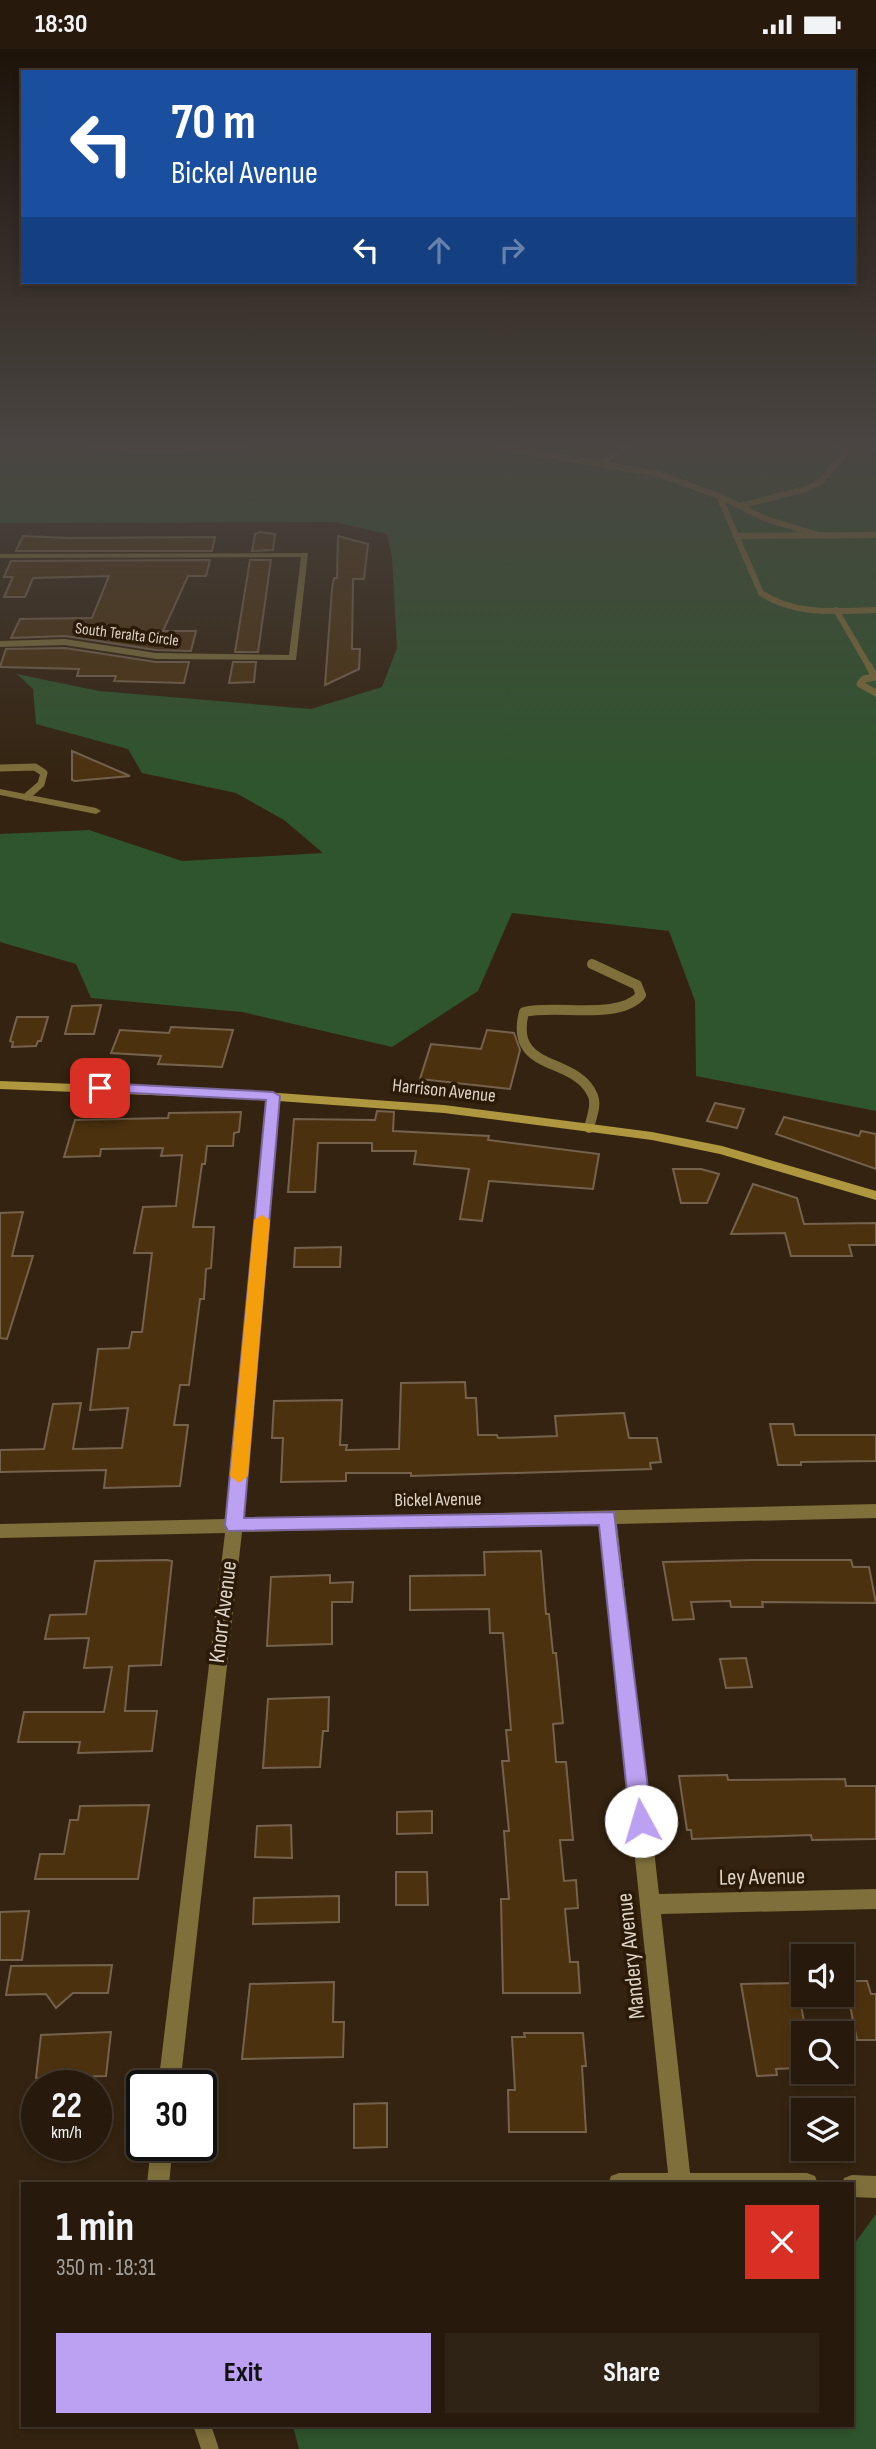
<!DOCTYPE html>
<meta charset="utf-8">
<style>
body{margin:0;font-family:"Sofia Sans Condensed",sans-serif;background:#2f2315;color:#f1f3f6;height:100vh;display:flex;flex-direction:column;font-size:26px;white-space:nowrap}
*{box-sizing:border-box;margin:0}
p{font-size:23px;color:#a4a19d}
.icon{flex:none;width:38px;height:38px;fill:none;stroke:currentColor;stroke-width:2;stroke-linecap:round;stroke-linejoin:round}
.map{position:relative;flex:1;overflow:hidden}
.panel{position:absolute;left:21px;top:2133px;width:833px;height:245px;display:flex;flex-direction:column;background:#271a0c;border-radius:0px;box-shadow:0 4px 10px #0003,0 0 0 2px #43382d}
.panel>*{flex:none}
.top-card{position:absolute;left:21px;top:21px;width:835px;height:214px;border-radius:0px;box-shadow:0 4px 10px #0003,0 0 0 2px #43382d;background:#1a4fa0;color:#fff;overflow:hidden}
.controls{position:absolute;left:791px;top:1895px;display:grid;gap:14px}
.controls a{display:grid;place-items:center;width:63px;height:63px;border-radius:0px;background:#271a0c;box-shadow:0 4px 10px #0003,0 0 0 2px #43382d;font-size:35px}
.speed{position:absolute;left:21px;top:2021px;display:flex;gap:14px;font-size:35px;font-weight:700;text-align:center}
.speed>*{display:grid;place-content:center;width:91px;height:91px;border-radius:50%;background:#271a0c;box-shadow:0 4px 10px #0003,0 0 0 2px #43382d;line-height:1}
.speed small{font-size:18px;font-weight:400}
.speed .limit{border:4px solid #111;border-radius:10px;background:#fff;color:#111}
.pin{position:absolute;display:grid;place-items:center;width:60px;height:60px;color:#fff;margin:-30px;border-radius:14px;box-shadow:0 4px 10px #0006}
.me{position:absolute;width:77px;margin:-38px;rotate:354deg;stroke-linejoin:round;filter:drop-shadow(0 0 5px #0008)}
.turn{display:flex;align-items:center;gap:24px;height:147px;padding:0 35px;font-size:32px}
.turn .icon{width:91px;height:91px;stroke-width:2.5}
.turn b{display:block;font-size:49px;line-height:60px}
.lanes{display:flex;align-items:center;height:66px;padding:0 35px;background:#0003;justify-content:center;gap:35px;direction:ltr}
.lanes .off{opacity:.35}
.round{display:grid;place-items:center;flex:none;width:74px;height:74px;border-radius:0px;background:#2f2315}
.head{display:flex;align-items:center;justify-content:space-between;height:119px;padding:0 35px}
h1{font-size:42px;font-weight:700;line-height:52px}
.primary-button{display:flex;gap:14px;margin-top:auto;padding:14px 35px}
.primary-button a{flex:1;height:80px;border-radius:0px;background:#bca0f2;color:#111;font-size:28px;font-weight:700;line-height:80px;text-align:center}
.primary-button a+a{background:#2f2315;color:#f1f3f6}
.status{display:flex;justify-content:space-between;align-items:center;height:49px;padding:0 35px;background:#271a0c;direction:ltr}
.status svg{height:19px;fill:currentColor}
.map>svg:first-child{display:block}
</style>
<div class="status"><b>18:30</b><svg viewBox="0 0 49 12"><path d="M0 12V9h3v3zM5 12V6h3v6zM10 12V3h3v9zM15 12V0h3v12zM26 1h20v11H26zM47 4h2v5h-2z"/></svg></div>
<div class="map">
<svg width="876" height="2400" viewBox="0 0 876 2400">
<rect width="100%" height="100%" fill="#342310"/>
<path fill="#2f552d" d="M0,398H876V1062L696,1027L695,952L669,882L512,864L478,942L392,998L242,963L91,949L76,915L0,893V785L89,781L182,812L323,804L284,771L236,744L142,724L128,700L36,675L33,640L17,625L99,642L311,660L382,638L397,599L392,508L387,485L334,473L0,474Z
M876,2165V2400H299L293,2377L852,2376V2198Z"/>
<path fill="#4c310f" stroke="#75624d" stroke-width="2" d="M260,483L275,485L273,501L252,502L255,485Z
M23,487L69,489L215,488L212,502H16Z
M338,487L368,495L364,530H353L352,600H360L359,620L325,636L332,540L334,529H337Z
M210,511L206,527H188L163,582H196L191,602L156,601L65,587L11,589L20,570L92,569L109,527L33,529L25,548H4L13,528H4L11,512Z
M250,511H271L258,603H235Z
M65,599L156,613H189L184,634L114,632L116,627H77L79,620L0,618L6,600Z
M233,613H256L254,633L229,634Z
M72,702L130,727L75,732L72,731Z
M101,956L94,985H65L72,957Z
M17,968H48L41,992H38L36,997L12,998L13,993L10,992Z
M171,978L233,981L222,1018L158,1015L161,1007L111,1004L120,981L169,984Z
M487,981L514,984L520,1001L510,1040L420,1030L431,995L481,1000Z
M715,1054L744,1060L737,1079L707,1072Z
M377,1062L394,1063L393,1082L489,1087L488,1091L599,1105L593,1140L489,1132L482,1172L460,1170L469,1120L414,1115L416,1102H372V1094H318L315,1143H288L294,1070L375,1071Z
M241,1063L239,1083L234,1084L233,1097H207L205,1115H202L193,1178H214L211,1219L206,1220L204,1250H200L189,1336H180L174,1376H188L180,1437L104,1439L106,1421L0,1423V1401L44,1400L53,1355L81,1354L73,1400L122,1399L128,1359L90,1361L98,1300L129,1299L132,1283H142L152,1204H134L143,1158L176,1157L182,1106L161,1107L163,1099L101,1100L100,1107L64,1108L75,1071L168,1069L169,1064Z
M784,1068L859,1087L861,1082L876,1085V1120L776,1085Z
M673,1120H701L719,1125L707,1154H681Z
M753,1135L797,1149L804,1175L876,1174V1196H849L852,1207H791L785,1184L731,1185Z
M23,1163L12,1207H33L7,1290L0,1289V1164Z
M341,1198L340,1218H294L295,1199Z
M465,1333L466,1349H476L478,1386H497L498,1389L557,1387L555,1367L624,1364L629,1389H657L661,1413L650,1414L651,1420L411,1427V1424H346V1432L281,1433L283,1389H272L274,1352L342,1351L340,1396H347L346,1401L399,1400L401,1334Z
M770,1375H793L795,1386H876V1412L801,1413V1416H778Z
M541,1502L546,1565H549L553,1604H556L563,1674L553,1675L556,1713H566L573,1791H560L564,1832L576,1831L578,1859L565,1860L570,1913H578L580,1944H503L501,1850H509L504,1782H509L502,1712H509L506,1681H511L503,1584H490L489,1560L410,1561V1527L485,1526L484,1503Z
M167,1511L172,1512L161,1616L129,1617L125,1662H157L152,1702L78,1704L80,1693H18L24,1663H104L112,1618L84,1619L89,1589L45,1590L50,1566L86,1565L95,1512Z
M754,1511H851L853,1518H869L876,1554L762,1553L763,1558H731L730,1552L691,1553L694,1570L673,1571L663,1513Z
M330,1526V1534L353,1533L352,1553H332V1595L267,1597L271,1528Z
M746,1609L752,1638L726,1639L720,1610Z
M329,1648L328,1682H323L320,1718L263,1719L268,1650Z
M727,1726L728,1731L845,1730L846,1737H876V1790L812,1791L811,1786L692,1790L691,1781H687L679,1727Z
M149,1756L138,1830H35L40,1805H64L70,1771H78L80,1757Z
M432,1762V1784L397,1785V1763Z
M291,1776L292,1809L255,1808L257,1777Z
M396,1823H427L428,1856H396Z
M339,1847V1873L253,1875L254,1849Z
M29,1862L22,1911H0V1863Z
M112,1916L108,1944H73L56,1959L46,1945L6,1946L11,1917Z
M845,1932H867L871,1945H876V1991H857Z
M334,1933L333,1973H344L343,2008L242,2010L250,1935Z
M797,1934L806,1984H803V2006H795L796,2019L776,2020L777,2026L757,2027L741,1935Z
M111,1983L106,2027L36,2029L41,1986Z
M524,1984H583L586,2017H582L586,2083H509L508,2041H515L512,1988H525Z
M387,2054V2098L354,2099V2055Z"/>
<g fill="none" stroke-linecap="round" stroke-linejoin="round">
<path stroke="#7e6f3b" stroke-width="6" d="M96,398L152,401L242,398
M501,398L658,425L719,447L766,470L819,486
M601,414L623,398
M719,447L761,544C796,567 836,562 876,561
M740,457L809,439L821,432L845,404L840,398
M736,487L876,486
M836,561L870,619"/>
<path stroke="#7e6f3b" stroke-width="7" d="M869,617L875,628
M876,628L864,630L860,635L876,644
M0,719L35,718L44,724L41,735L26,748"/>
<path stroke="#7e6f3b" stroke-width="10" d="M589,1079C591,1069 597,1057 593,1047C577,1006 508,1025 524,963C557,955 619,972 641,946L637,936L592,915"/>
<path stroke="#7e6f3b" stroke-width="17" d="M202,2376L210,2400"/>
<path fill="#7e6f3b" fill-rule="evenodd" d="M308,504L296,611L156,610L65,596L0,598V592L65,590L156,604L289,606L301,508L0,509V505Z
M0,740L96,759L101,762L96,765L0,746Z
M273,1043L279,1047L243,1470L876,1455V1469L617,1475L659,1845L876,1840V1860L661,1865L690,2124H807L815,2127L818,2135H608L611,2127L619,2124H668L600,1475L242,1483L180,2037H158L225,1484L0,1489V1475L226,1470L267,1047Z
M151,2096H173L169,2135H147Z
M852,2126L876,2127V2149L852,2148V2135H842L844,2129Z"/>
<path fill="#af973f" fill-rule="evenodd" d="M0,1032L251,1042L444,1056L652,1083L722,1097L876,1142V1151L720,1105L652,1091L444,1064L251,1050L0,1040Z"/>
</g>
<linearGradient id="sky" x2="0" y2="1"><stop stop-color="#1d1309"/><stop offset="0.54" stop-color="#4a4542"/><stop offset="1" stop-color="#4a4542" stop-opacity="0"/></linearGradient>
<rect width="876" height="734" fill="url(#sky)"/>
<path fill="#bca0f2" stroke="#7a689d" stroke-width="2" d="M100,1034L273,1043L280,1047L244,1469L614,1463L652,1772L649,1779L641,1782L633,1779L630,1772L599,1476L228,1482L225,1476L266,1051L95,1042L93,1039Z"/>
<path fill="#f59e0b" d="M262,1166L270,1171L248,1427L239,1434L230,1427L254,1171Z"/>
<g text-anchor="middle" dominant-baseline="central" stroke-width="7" stroke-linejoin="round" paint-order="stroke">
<g font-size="16" fill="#ded3c7" stroke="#2a1a07">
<text transform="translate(127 586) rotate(7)">South Teralta Circle</text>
</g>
<g font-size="19" fill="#ded3c7" stroke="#2a1a07">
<text transform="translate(444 1042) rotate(6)">Harrison Avenue</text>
<text transform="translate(438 1451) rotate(-1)">Bickel Avenue</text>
</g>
<g font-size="23" fill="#ded3c7" stroke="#2a1a07">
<text transform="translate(223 1563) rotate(-83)">Knorr Avenue</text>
<text transform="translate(762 1828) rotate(-1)">Ley Avenue</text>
<text transform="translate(631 1907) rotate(-96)">Mandery Avenue</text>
</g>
</g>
</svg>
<div class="controls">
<a><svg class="icon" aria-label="sound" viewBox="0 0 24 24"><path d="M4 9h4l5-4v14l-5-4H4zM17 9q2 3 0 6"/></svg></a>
<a><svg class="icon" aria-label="search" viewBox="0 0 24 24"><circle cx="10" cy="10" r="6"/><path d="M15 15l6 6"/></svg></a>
<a><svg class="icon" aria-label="layers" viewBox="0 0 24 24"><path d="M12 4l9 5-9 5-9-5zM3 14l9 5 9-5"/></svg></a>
</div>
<div class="speed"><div>22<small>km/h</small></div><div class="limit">30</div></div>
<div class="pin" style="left:100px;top:1039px;background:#d93025"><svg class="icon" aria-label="arrive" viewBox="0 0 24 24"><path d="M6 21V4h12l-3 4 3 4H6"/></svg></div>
<svg class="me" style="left:641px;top:1772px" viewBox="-20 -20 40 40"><circle r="19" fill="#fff"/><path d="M0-13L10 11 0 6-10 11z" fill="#bca0f2"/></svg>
<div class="top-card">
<div class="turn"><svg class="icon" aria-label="left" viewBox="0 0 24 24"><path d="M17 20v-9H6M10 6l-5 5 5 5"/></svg><div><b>70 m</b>Bickel Avenue</div></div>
<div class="lanes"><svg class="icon" aria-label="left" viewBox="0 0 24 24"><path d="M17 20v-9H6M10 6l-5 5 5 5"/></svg><svg class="icon off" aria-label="ahead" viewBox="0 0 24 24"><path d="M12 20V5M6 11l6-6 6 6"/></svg><svg class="icon off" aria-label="right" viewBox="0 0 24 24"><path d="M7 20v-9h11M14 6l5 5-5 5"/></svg></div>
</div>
<section class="panel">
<div class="head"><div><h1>1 min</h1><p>350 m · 18:31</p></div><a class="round" style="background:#d93025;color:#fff"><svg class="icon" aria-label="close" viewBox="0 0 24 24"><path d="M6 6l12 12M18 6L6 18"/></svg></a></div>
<div class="primary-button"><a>Exit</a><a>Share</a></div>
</section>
</div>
